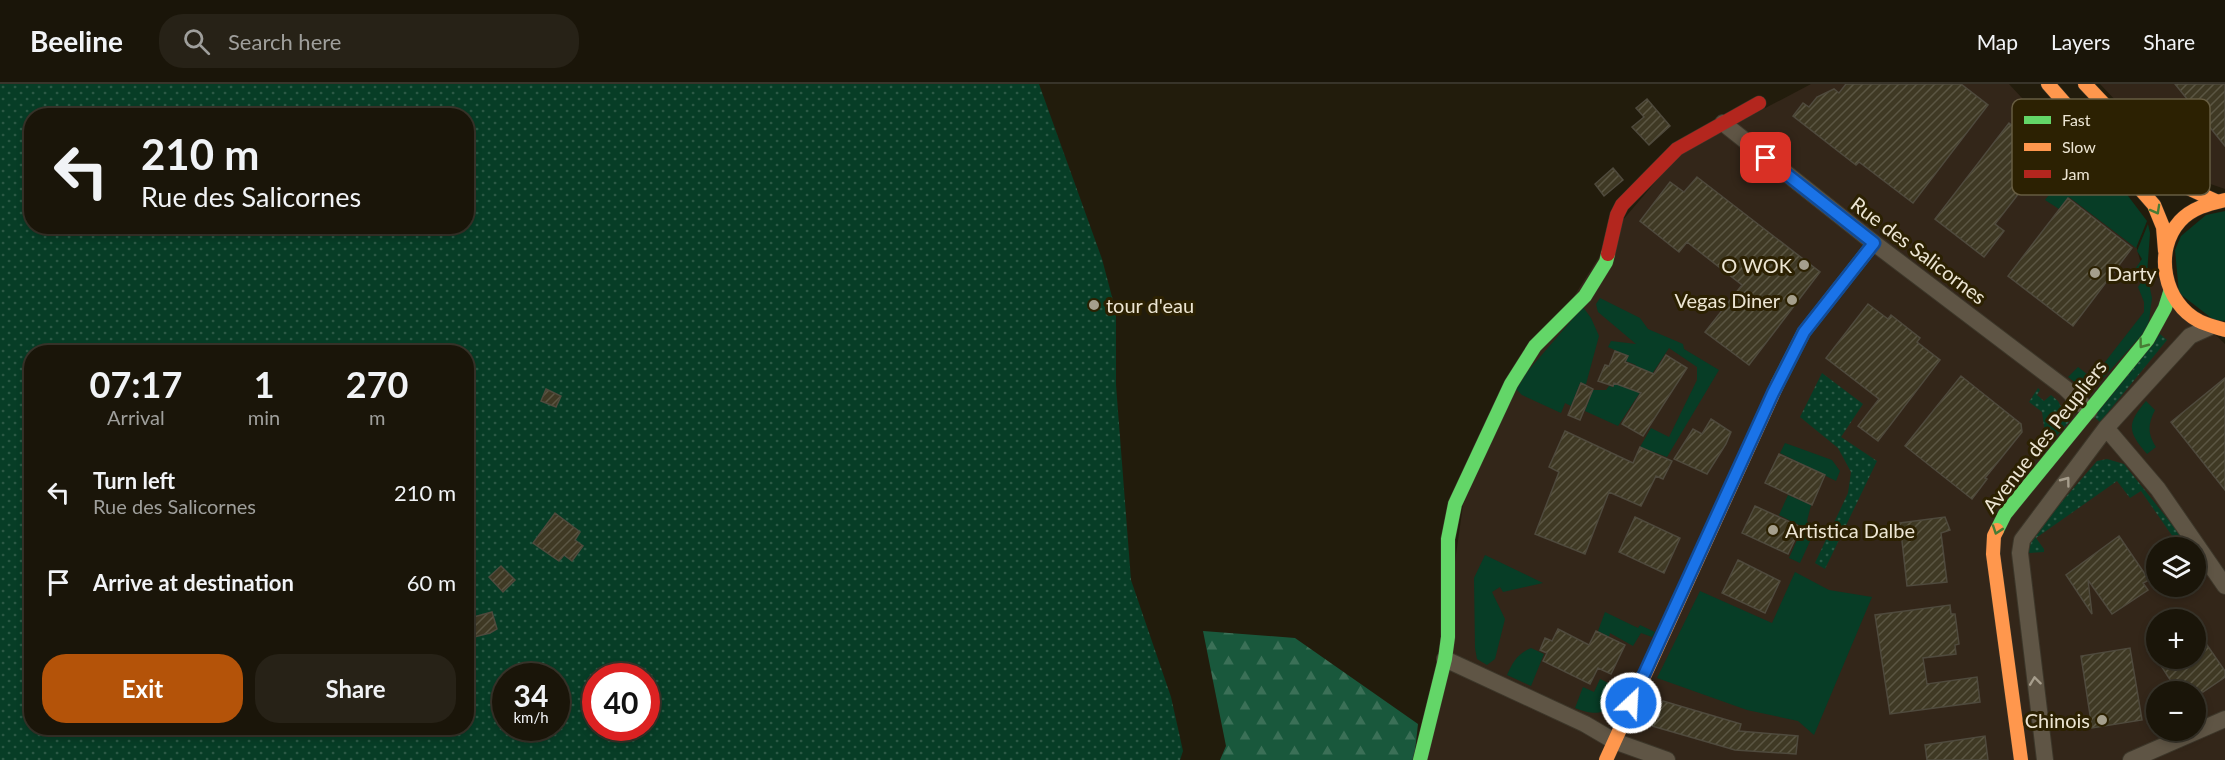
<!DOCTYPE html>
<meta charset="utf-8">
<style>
body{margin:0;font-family:Lato,sans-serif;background:#272217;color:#f1f3f6;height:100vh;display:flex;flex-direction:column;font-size:22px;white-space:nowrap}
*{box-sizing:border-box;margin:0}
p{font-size:20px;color:#9f9f9c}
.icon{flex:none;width:33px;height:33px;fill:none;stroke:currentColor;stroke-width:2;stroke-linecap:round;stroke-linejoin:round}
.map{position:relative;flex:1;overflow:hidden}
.panel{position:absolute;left:24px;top:261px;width:450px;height:390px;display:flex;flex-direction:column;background:#1a1509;border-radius:24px;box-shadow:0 3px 9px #0003,0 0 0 2px #38342a}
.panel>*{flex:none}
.banner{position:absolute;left:24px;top:24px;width:450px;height:126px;border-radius:24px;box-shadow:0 3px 9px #0003,0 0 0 2px #38342a;background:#1a1509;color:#f1f3f6;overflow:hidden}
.controls{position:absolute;left:2146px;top:453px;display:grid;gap:12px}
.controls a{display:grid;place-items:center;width:60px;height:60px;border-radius:50%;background:#1a1509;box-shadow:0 3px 9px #0003,0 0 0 2px #38342a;font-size:30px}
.speed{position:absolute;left:492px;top:579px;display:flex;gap:12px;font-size:30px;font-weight:700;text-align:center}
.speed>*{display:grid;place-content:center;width:78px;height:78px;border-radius:50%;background:#1a1509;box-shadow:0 3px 9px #0003,0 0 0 2px #38342a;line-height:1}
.speed small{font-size:15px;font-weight:400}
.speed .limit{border:9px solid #d22;background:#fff;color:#111}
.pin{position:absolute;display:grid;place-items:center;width:51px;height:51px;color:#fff;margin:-26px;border-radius:12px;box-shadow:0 3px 9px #0006}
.me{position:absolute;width:66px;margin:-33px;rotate:25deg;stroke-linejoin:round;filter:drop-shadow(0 0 4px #0008)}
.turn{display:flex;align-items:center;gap:21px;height:126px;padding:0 18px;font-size:27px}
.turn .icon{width:78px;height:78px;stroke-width:2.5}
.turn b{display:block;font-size:42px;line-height:51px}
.eta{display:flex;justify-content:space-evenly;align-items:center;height:102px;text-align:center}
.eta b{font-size:36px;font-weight:700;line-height:42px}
.cta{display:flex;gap:12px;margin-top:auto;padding:12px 18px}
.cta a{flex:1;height:69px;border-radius:24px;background:#b45309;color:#fff;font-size:24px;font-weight:700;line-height:69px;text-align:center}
.cta a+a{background:#272217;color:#f1f3f6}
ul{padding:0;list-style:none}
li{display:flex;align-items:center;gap:18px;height:90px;padding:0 18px}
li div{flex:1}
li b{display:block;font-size:22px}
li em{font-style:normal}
header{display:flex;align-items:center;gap:36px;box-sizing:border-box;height:84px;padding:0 30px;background:#1a1509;border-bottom:2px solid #38342a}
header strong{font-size:28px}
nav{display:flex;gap:33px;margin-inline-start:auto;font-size:21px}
.search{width:420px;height:54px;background:#272217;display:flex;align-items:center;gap:15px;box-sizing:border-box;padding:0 21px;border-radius:24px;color:#9f9f9c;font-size:22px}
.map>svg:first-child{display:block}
</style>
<header>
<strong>Beeline</strong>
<div class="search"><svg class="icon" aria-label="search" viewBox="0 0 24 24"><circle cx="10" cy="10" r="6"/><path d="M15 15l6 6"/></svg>Search here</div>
<nav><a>Map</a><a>Layers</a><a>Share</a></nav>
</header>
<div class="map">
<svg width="2225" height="676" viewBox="0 0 2225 676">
<defs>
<pattern id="forest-firs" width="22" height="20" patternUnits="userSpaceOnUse" patternTransform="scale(1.5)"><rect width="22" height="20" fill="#19583c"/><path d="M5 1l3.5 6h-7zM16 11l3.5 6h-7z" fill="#3b7057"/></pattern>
<pattern id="park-dots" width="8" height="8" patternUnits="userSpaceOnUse" patternTransform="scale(1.5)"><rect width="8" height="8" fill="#073d26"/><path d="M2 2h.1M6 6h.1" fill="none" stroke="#2b5945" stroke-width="1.8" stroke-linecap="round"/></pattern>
<pattern id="building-hatch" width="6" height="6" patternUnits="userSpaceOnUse" patternTransform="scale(1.5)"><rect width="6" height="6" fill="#3f3924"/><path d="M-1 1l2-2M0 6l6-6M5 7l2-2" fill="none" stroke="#5b5643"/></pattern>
</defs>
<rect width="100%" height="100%" fill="#221c0c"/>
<path fill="#332619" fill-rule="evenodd" d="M1811,0H2009L2127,127L2140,176L2225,260V676H1427L1463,421L1515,305L1622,137L1680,69ZM2157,464H2196V502H2157ZM2157,536H2196V574H2157ZM2157,608H2196V646H2157Z
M2100,0H2225V105L2187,92Z"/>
<path fill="#073d26" d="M2086,63L2113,92L2147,137L2136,164L2069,113L2059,125L2045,116Z
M2225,127V237L2214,236L2179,209L2175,166L2181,152L2206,131Z
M2148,140L2150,149L2147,190L2152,214L2148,244L2095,303H2081L2068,293L2078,283L2087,290L2098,287L2144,228V218L2138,203L2145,193L2135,185L2142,175L2137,167Z
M1600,214L1640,234L1648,245L1683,260L1684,265L1719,286L1667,373L1640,363L1651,344L1669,353L1697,296V283L1669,264L1618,342L1585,327L1593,306H1606L1609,302L1613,303L1615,299L1627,304L1636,281L1626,277L1628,272L1608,263L1611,257L1636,260L1598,228L1596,220Z
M1583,223L1591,234L1599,252L1586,300L1580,299L1571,322L1565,319L1561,329L1522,311L1516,305L1521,295Z
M2146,317L2155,326C2148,340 2147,349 2156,363L2147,370C2127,347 2127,340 2146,317Z
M1785,359L1832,376L1840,387L1836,397L1780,369Z
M1788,411L1811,421L1807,437L1816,444L1800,479L1789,474L1803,443L1779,431Z
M1485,471L1543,499L1503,508L1500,503L1492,508L1505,535L1495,575L1487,581L1477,575L1475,564L1474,494Z
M1795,488L1829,506L1872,513L1814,651L1798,637L1747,626L1657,594L1700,507L1772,539Z
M1605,528L1638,544L1640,541L1655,548L1652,553L1641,549L1633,562L1610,549L1609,553L1598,547Z
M1531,564L1544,570L1531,602L1507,591C1513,578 1517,570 1531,564Z
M1600,595L1627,608C1605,626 1604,635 1575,624L1583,603L1594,608Z"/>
<path fill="url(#forest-firs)" d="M1203,547L1295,554L1418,640L1414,676H1220L1226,662Z"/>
<path fill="url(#park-dots)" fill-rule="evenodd" d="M0,0H1039L1102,175L1116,228V301L1131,496L1171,613L1183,667L1180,676H0ZM32,32H466V142H32ZM32,268H466V644H32ZM506,592H556V644H506ZM596,592H646V644H596Z
M2160,250L2167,256L2100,338L2093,332Z
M1822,289L1863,320L1841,353L1877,377L1825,485L1815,479L1848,409L1851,388L1838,364L1800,333Z
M2038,304L2040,306L2037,311L2044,317L2051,311L2058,317L2069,338L2053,356L2045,349L2042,328L2029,318Z
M2107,375L2124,380L2190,463H2180L2141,407L2130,414L2117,397L2036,454L2044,465V468L2028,469L2033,451L2097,377Z"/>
<path fill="url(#building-hatch)" stroke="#4f4a3d" stroke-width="1.5" d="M1846,0H1961L1988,21L1913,119L1859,78L1856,81L1793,32L1803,19L1809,23L1817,13L1834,5L1839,9Z
M2175,0H2225V62Z
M1647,15L1670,42L1649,61L1632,43L1644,33L1636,24Z
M2009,39L2034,58L2031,61L2047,73L1995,140L2004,147L1984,173L1935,135Z
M1613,84L1623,96L1604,112L1595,100Z
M1697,93L1820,188L1749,281L1705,248L1742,201L1687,158L1679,168L1640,137L1670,98L1684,108Z
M2068,114L2132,164L2073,242L2008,192Z
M1868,220L1888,235L1891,231L1920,254L1917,258L1940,276L1878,357L1858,342L1879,315L1826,274Z
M1615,267L1628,272L1625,278L1654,290L1666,271L1687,284L1643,352L1622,340L1641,309L1614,299L1613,302L1598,297L1605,281L1609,282Z
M1961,292L2021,340L2022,348L1985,394L1987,395L1972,415L1905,362Z
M2225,294V406L2171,338Z
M1581,299L1593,305L1580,336L1568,331Z
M546,305L561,312L556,323L541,317Z
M1711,335L1731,348L1726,360L1707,390L1674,375L1693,345L1702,350Z
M1565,347L1633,379L1640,363L1672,377L1663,395L1656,392L1641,422L1609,408L1585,470L1535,450L1559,388L1549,383Z
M1779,370L1825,391L1812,421L1765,399Z
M1755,422L1801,443L1788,470L1742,449Z
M555,429L580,448L575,456L583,462L572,477L564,471L559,477L533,459Z
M1635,433L1680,454L1664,489L1619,468Z
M1945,433L1950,446L1941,449L1947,498L1907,502L1900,439Z
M2119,452L2149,496L2143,499L2148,506L2112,530L2088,496L2092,530L2066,491Z
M1738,476L1780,497L1765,529L1722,509Z
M501,482L515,496L503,508L489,493Z
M1950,521L1951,530H1955L1959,560L1955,561L1956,570L1923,574L1927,600L1977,593L1980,618L1890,630L1875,531Z
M492,528L497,545L490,549L466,555V535Z
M1558,545L1589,561L1596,547L1625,561L1611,590L1598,584L1590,600L1543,577L1547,569L1540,566L1545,554L1552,557Z
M2196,545L2225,587V593L2203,608H2178L2156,574H2196Z
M2130,564L2142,636L2092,644L2081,572Z
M1663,617L1741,640L1739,647L1798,652L1796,670L1735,666L1652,642Z
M1985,652L1988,676H1927L1925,661Z"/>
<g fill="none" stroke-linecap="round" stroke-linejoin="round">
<g stroke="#3d372a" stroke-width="18">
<path id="street" d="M1723,39L1874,159L2065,304L2089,327
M2106,344L2158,405L2225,502
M1445,575L1585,640L1614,657L1667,676
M2045,676L2020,469L2022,456L2106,344L2190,252L2210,243
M2131,676L2225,635"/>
</g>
<g stroke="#3d372a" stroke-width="15">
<path id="fast" d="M1778,299L1804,248L1874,159
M1997,446L2005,430L2148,255L2165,224L2170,208
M1420,676L1445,575L1448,553V455L1455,420L1511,300L1535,262L1585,212L1606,178L1608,170"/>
</g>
<g stroke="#3d372a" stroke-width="15">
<path id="slow" d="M2048,0L2154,121L2163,143L2165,167
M2085,0L2181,101L2216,117
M2225,116C2208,120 2192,124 2180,137C2153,167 2164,219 2199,237C2206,241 2217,243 2225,246
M1997,446L1994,452L1993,470L2021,676
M1606,676L1778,299"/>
</g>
<g stroke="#3d372a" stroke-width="15">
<path id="jam" d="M1608,170L1617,131L1622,121L1677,65L1759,19"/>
</g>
<use href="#street" stroke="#5f5545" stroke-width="16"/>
<use href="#fast" stroke="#63d668" stroke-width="14"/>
<use href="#slow" stroke="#ff974d" stroke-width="14"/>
<use href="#jam" stroke="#b3261e" stroke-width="14"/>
</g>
<defs><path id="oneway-chevron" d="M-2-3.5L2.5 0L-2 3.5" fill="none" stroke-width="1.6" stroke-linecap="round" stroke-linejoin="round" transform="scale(1.5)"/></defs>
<g stroke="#487c35">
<use href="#oneway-chevron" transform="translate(2156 126) rotate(61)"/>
<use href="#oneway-chevron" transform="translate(2143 260) rotate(127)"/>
<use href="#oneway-chevron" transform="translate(1997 446) rotate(109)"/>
</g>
<g stroke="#a69d8c">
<use href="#oneway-chevron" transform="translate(2066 397) rotate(-53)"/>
<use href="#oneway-chevron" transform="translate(2035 597) rotate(-97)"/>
</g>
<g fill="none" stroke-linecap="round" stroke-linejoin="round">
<g stroke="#114b97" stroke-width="15">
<path id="route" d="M1631,619L1773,309L1804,248L1874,159L1766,74"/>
</g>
<use href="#route" stroke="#1a73e8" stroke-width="10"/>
</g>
<g fill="#a59f8d" stroke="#2c2102" stroke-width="2">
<circle cx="1804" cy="181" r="6"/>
<circle cx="2095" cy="189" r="6"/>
<circle cx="1792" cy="216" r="6"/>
<circle cx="1094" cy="221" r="6"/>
<circle cx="1773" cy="446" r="6"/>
<circle cx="2102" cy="636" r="6"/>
</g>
<g text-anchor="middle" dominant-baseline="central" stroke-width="6" stroke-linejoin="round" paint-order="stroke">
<g font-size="20" fill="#ece5d3" stroke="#2c2102">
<text transform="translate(1919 166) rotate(37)">Rue des Salicornes</text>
<text transform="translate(2044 352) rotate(-52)">Avenue des Peupliers</text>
</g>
<g font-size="20" fill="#ece5d3" stroke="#2c2102" text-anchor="end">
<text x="1792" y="181">O WOK</text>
<text x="2107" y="189" text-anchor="start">Darty</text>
<text x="1780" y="216">Vegas Diner</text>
<text x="1106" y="221" text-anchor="start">tour d'eau</text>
<text x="1785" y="446" text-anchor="start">Artistica Dalbe</text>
<text x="2090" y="636">Chinois</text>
</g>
</g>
<rect x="2012" y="15" width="198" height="96" rx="9" fill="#2c2102" stroke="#665c41" stroke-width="1.5"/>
<rect x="2024" y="32" width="27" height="8" fill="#63d668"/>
<rect x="2024" y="59" width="27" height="8" fill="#ff974d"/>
<rect x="2024" y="86" width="27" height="8" fill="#b3261e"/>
<g font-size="16" fill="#ece5d3">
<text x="2062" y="42">Fast</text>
<text x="2062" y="69">Slow</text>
<text x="2062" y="96">Jam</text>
</g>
</svg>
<div class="controls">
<a><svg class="icon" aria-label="layers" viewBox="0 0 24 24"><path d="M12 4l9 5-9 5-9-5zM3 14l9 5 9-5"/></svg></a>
<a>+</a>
<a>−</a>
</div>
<div class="speed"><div>34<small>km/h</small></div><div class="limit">40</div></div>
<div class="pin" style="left:1766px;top:74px;background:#d93025"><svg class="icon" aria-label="arrive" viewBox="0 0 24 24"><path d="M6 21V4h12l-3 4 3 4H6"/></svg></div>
<svg class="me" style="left:1631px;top:619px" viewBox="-20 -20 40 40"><circle r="17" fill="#1a73e8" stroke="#fff" stroke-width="3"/><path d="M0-11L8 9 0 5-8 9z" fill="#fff"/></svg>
<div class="banner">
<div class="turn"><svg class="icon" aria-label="left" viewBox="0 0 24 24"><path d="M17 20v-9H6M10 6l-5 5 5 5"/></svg><div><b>210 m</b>Rue des Salicornes</div></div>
</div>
<section class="panel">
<div class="eta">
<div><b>07:17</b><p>Arrival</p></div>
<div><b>1</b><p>min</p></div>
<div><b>270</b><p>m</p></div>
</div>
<ul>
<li><svg class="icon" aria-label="left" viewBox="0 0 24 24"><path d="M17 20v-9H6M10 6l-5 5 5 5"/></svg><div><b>Turn left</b><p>Rue des Salicornes</p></div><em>210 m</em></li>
<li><svg class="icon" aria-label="arrive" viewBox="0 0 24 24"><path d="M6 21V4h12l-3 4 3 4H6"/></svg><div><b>Arrive at destination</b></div><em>60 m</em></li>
</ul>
<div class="cta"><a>Exit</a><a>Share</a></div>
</section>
</div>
